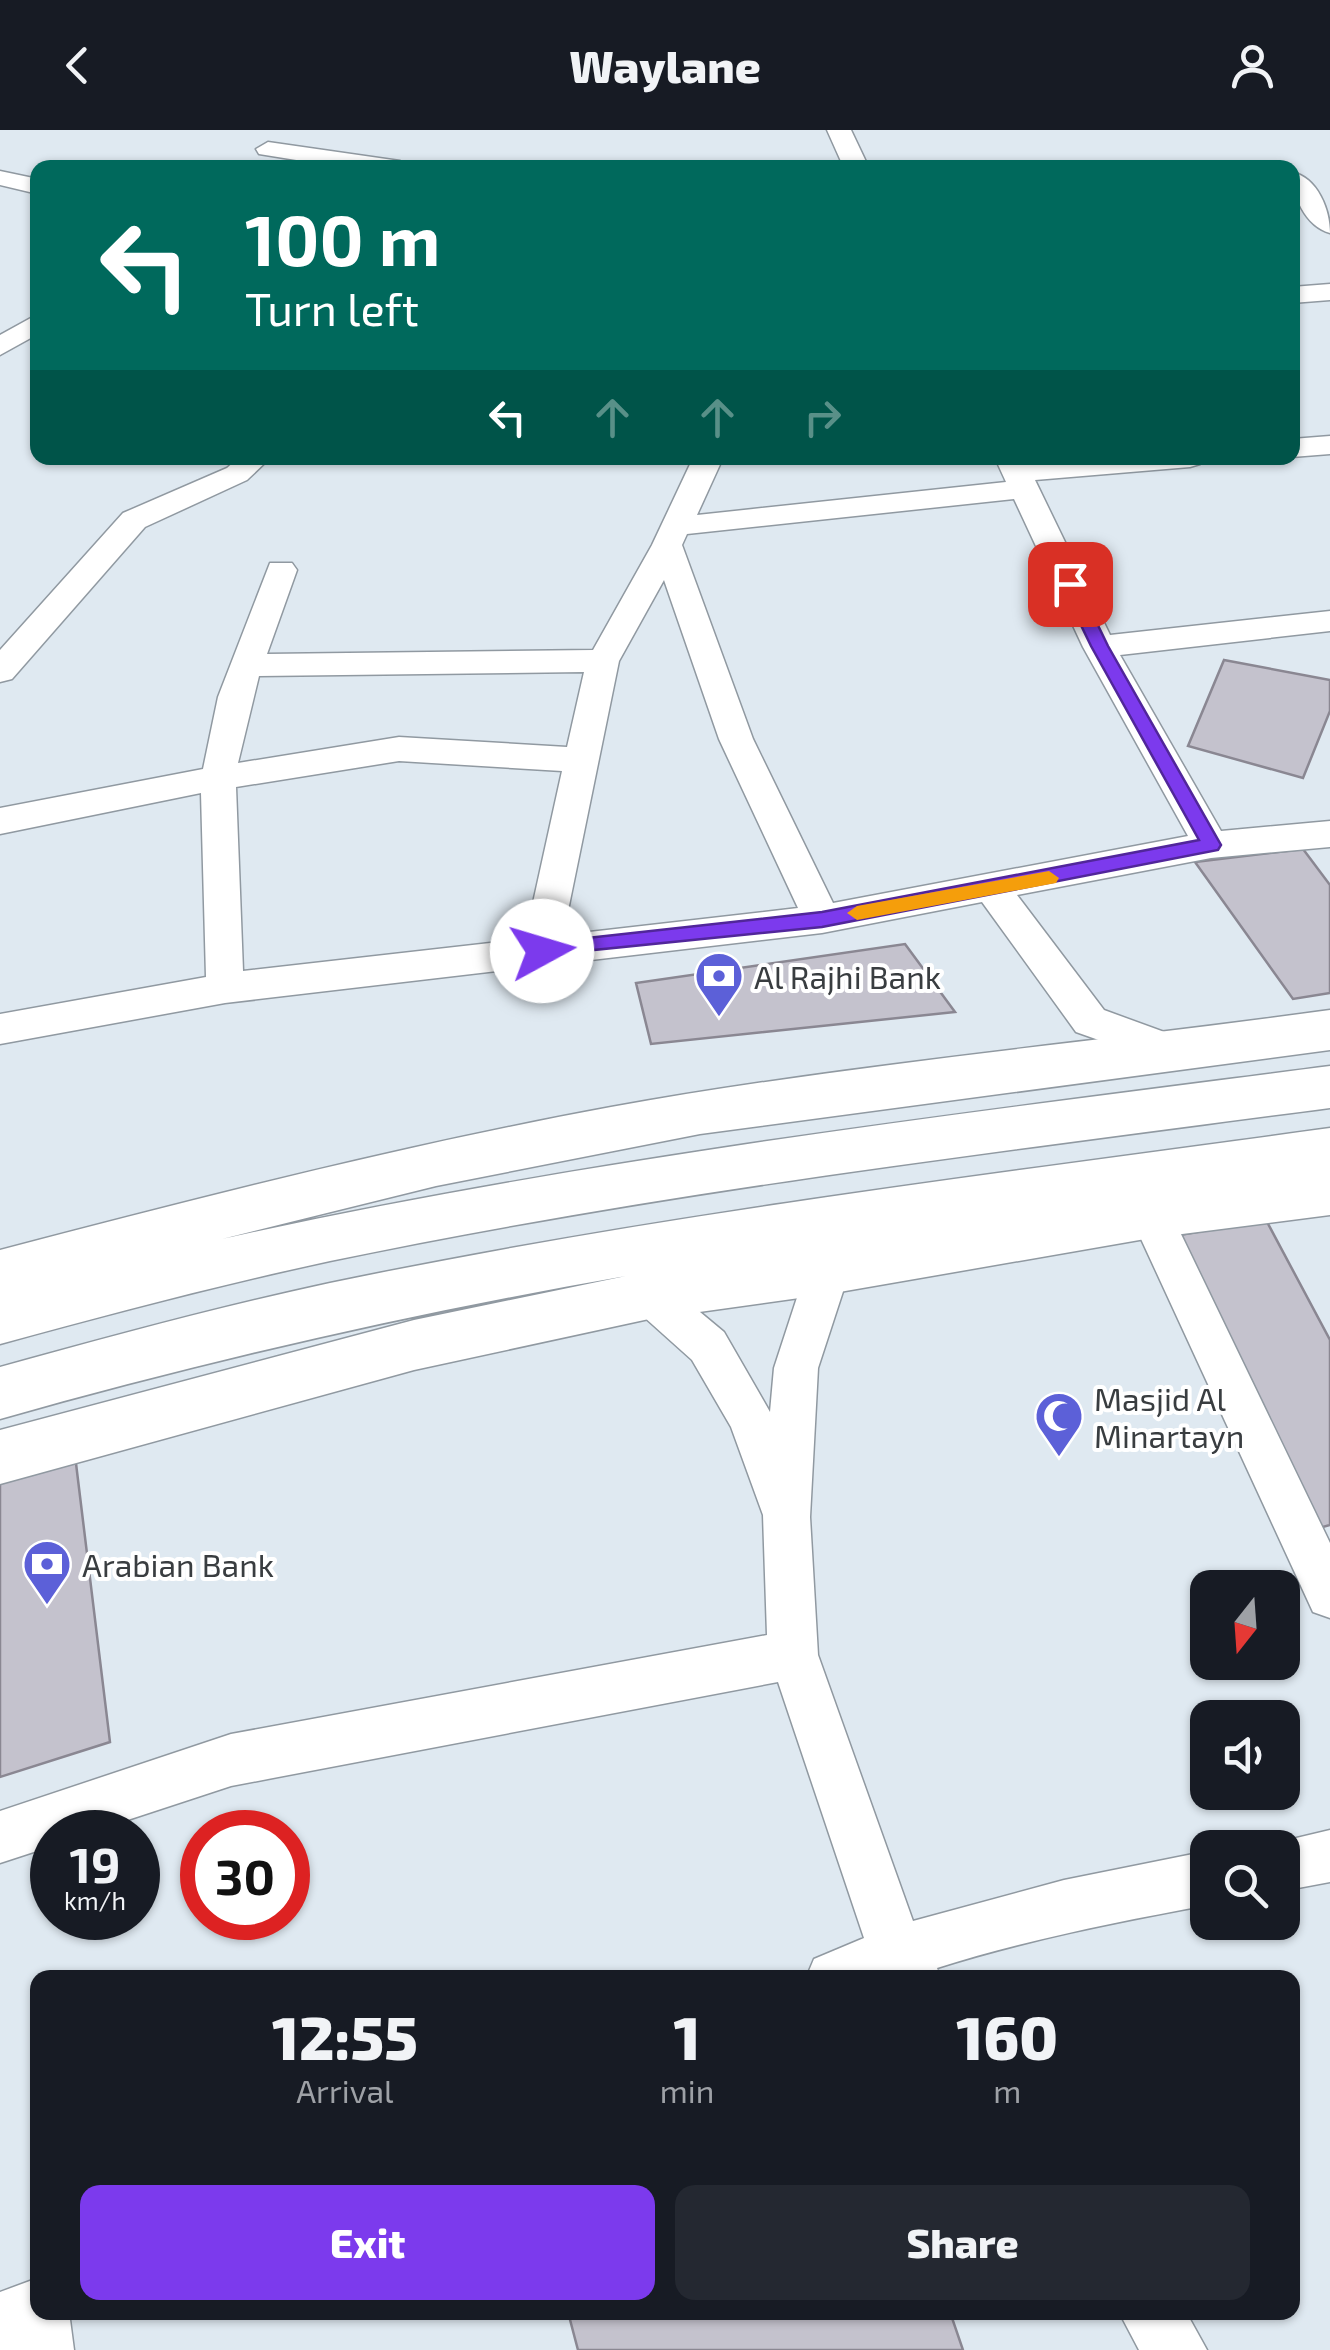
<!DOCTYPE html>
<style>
body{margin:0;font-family:"Exo 2",sans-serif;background:#242831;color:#f1f3f6;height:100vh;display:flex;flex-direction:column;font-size:38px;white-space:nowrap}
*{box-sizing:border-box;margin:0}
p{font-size:32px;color:#9ea1a6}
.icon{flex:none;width:55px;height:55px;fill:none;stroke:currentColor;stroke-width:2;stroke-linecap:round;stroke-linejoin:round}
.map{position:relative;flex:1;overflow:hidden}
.side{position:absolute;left:30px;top:1840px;width:1270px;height:350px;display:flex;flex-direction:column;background:#171b24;border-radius:20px;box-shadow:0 2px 8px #0004}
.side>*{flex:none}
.hud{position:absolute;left:30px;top:30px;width:1270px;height:305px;border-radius:20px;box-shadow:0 2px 8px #0004;background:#00695c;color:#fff;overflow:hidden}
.needle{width:65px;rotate:197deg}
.buttons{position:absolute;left:1190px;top:1440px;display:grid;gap:20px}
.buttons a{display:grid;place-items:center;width:110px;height:110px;border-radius:20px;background:#171b24;box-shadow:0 2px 8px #0004;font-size:50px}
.speed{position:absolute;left:30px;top:1680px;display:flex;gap:20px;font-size:50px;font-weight:700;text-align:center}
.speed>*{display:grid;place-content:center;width:130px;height:130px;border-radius:50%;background:#171b24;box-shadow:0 2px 8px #0004;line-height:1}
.speed small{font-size:25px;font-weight:400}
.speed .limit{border:15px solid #d22;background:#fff;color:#111}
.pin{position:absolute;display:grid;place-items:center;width:85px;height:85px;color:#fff;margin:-42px;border-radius:20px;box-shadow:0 5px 15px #0006}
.me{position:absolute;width:110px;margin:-55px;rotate:84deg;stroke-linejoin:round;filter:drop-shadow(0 0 8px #0008)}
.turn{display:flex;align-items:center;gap:35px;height:210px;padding:0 50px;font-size:45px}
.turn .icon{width:130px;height:130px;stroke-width:2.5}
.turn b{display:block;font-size:70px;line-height:85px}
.lanes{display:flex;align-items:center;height:95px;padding:0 50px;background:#0003;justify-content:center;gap:50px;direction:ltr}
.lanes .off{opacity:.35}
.eta{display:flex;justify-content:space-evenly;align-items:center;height:170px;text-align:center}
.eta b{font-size:60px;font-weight:800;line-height:70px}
.primary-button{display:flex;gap:20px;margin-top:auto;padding:20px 50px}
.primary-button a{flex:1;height:115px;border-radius:20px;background:#7c3aed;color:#fff;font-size:40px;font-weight:800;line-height:115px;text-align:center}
.primary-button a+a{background:#242831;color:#f1f3f6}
header{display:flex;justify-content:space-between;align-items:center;height:130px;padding:0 50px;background:#171b24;font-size:45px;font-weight:800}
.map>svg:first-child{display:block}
</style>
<header><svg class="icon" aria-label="back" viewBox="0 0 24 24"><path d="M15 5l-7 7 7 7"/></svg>Waylane<svg class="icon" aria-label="person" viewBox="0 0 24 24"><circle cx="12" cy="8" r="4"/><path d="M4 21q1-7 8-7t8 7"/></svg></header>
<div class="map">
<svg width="1330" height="2220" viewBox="0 0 1330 2220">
<rect width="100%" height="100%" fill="#dfe9f1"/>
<path fill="#c4c2cd" stroke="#8a8792" stroke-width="2.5" d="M1224,530L1330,550V581L1303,648L1188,616Z
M1303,719L1330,755V863L1293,869L1195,732Z
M905,814L955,882L651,914L636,853Z
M1266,1090L1330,1210V1395L1319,1398L1174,1106Z
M74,1317L110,1612L0,1647V1340Z
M568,2182H950L963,2220H578Z"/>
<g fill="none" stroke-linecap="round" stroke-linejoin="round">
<g stroke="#9099a1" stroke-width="3">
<path id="minor" d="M827,0H851L869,38H844Z
M268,12L400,31L412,38H346L259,24L256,19Z
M0,41L38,49V64L0,55Z
M1292,42C1318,48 1330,80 1330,103C1305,96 1292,65 1292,42Z
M1330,154V170L1292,173V157Z
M38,184V204L0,225V205Z
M1330,306V324L1292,327V309Z
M238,328H270L247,350L145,397L12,549L0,552V520L123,383L227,338Z
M693,328H723L697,385L1006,352L995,328H1023L1026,333L1094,328H1204L1200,334L1190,337L1035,350L1110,505L1330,481V501L1120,525L1221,701L1330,691V717L1211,728L1017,765L1104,880L1189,911L1195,922L1189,933L1175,937L1076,902L982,772L822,803L225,873L0,914V884L206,847L201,663L0,704V678L203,639L218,567L270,433H292L297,440L267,524L593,520L652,415ZM1014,369L1083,517L1188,706L833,773L753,609L682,415L687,404ZM664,450L719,609L798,778L563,805L619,531ZM584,542L567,617L399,607L238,633L259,546ZM399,631L562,641L525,809L243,841L236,657Z
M1151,1067L1166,1073L1330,1413V1488L1313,1482L1130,1085L1136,1073Z
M828,1122L843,1127L850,1140L818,1238L810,1387L818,1525L913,1791L1064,1750L1208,1721V1775C1116,1792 1026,1810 937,1838L941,1848H806L814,1829L864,1808L778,1552L231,1656L91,1702H52V1716L0,1733V1681L231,1604L767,1505L763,1385L731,1297L692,1230L634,1178L627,1165L634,1152L649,1146L664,1152L724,1202L770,1282L774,1238L806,1140L813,1127Z
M1330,1700V1752L1282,1761V1718L1263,1716Z
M38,2148V2182H69L74,2220H0V2162Z
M1119,2182H1186L1207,2220H1139Z"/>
</g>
<g stroke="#9099a1" stroke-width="3">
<path id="secondary" d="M1330,880V920L700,1004L436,1056L222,1109C587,1028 959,984 1330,936V978C996,1022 660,1062 330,1131C219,1155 109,1184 0,1214V1120C202,1067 405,1015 611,977C849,934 1090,913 1330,880Z
M1330,998V1085L1151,1108L828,1164L649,1189L414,1240L0,1354V1300L414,1190L626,1146C414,1183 207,1230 0,1289V1237C109,1207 219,1177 330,1153C660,1084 996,1044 1330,998Z"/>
</g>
<use href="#minor" fill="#fff" fill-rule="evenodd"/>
<use href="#secondary" fill="#fff" fill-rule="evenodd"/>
</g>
<path fill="#7c3aed" stroke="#51269a" stroke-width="2.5" d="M1070,448L1078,454L1108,516L1221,715L1218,720L822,797L534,826V815L542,813L822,782L1199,710L1091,516L1061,454Z"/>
<path fill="#f59e0b" d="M1049,741L1059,748L1056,753L857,790L847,783L857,776Z"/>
<defs>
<g id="bank-pin" transform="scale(2.5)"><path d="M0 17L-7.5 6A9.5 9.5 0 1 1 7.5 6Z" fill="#5c60d8" stroke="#fff"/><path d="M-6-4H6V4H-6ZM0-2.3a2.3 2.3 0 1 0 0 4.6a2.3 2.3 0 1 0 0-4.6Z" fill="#fff"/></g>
<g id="mosque-pin" transform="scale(2.5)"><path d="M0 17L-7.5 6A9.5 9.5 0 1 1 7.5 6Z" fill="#5c60d8" stroke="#fff"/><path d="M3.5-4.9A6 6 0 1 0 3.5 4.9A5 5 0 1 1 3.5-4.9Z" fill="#fff"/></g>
</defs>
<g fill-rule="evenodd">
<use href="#bank-pin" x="719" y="846"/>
<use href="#mosque-pin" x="1059" y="1286"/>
<use href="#bank-pin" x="47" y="1434"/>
</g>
<g text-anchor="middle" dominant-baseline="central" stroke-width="8" stroke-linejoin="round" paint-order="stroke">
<g font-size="32" fill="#393d40" stroke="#fff" text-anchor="start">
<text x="754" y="846">Al Rajhi Bank</text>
<text x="1094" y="1268">Masjid Al<tspan x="1094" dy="37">Minartayn</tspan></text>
<text x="82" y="1434">Arabian Bank</text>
</g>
</g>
</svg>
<div class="buttons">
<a><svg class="needle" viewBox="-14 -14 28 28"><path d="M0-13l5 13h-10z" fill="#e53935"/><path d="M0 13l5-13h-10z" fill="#9ea1a6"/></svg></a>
<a><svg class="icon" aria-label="sound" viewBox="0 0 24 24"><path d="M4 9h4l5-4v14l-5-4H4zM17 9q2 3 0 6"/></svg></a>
<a><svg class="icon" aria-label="search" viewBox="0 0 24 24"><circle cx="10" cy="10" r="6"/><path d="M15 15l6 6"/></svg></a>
</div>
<div class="speed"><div>19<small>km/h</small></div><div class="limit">30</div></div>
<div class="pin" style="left:1070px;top:454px;background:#d93025"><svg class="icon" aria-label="arrive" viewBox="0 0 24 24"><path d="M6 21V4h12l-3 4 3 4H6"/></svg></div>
<svg class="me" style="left:542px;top:821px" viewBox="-20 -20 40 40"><circle r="19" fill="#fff"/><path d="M0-13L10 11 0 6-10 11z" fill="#7c3aed"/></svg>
<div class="hud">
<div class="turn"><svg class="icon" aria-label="left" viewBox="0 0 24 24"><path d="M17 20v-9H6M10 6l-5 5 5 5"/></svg><div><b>100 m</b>Turn left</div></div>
<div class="lanes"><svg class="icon" aria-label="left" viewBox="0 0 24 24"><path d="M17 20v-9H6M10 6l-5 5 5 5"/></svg><svg class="icon off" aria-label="ahead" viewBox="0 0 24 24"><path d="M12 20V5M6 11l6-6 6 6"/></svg><svg class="icon off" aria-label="ahead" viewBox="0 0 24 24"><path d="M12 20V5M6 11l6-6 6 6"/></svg><svg class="icon off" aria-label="right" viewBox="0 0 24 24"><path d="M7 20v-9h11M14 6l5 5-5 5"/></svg></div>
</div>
<section class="side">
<div class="eta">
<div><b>12:55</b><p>Arrival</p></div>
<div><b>1</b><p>min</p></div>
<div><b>160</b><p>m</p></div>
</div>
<div class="primary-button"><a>Exit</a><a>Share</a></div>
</section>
</div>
